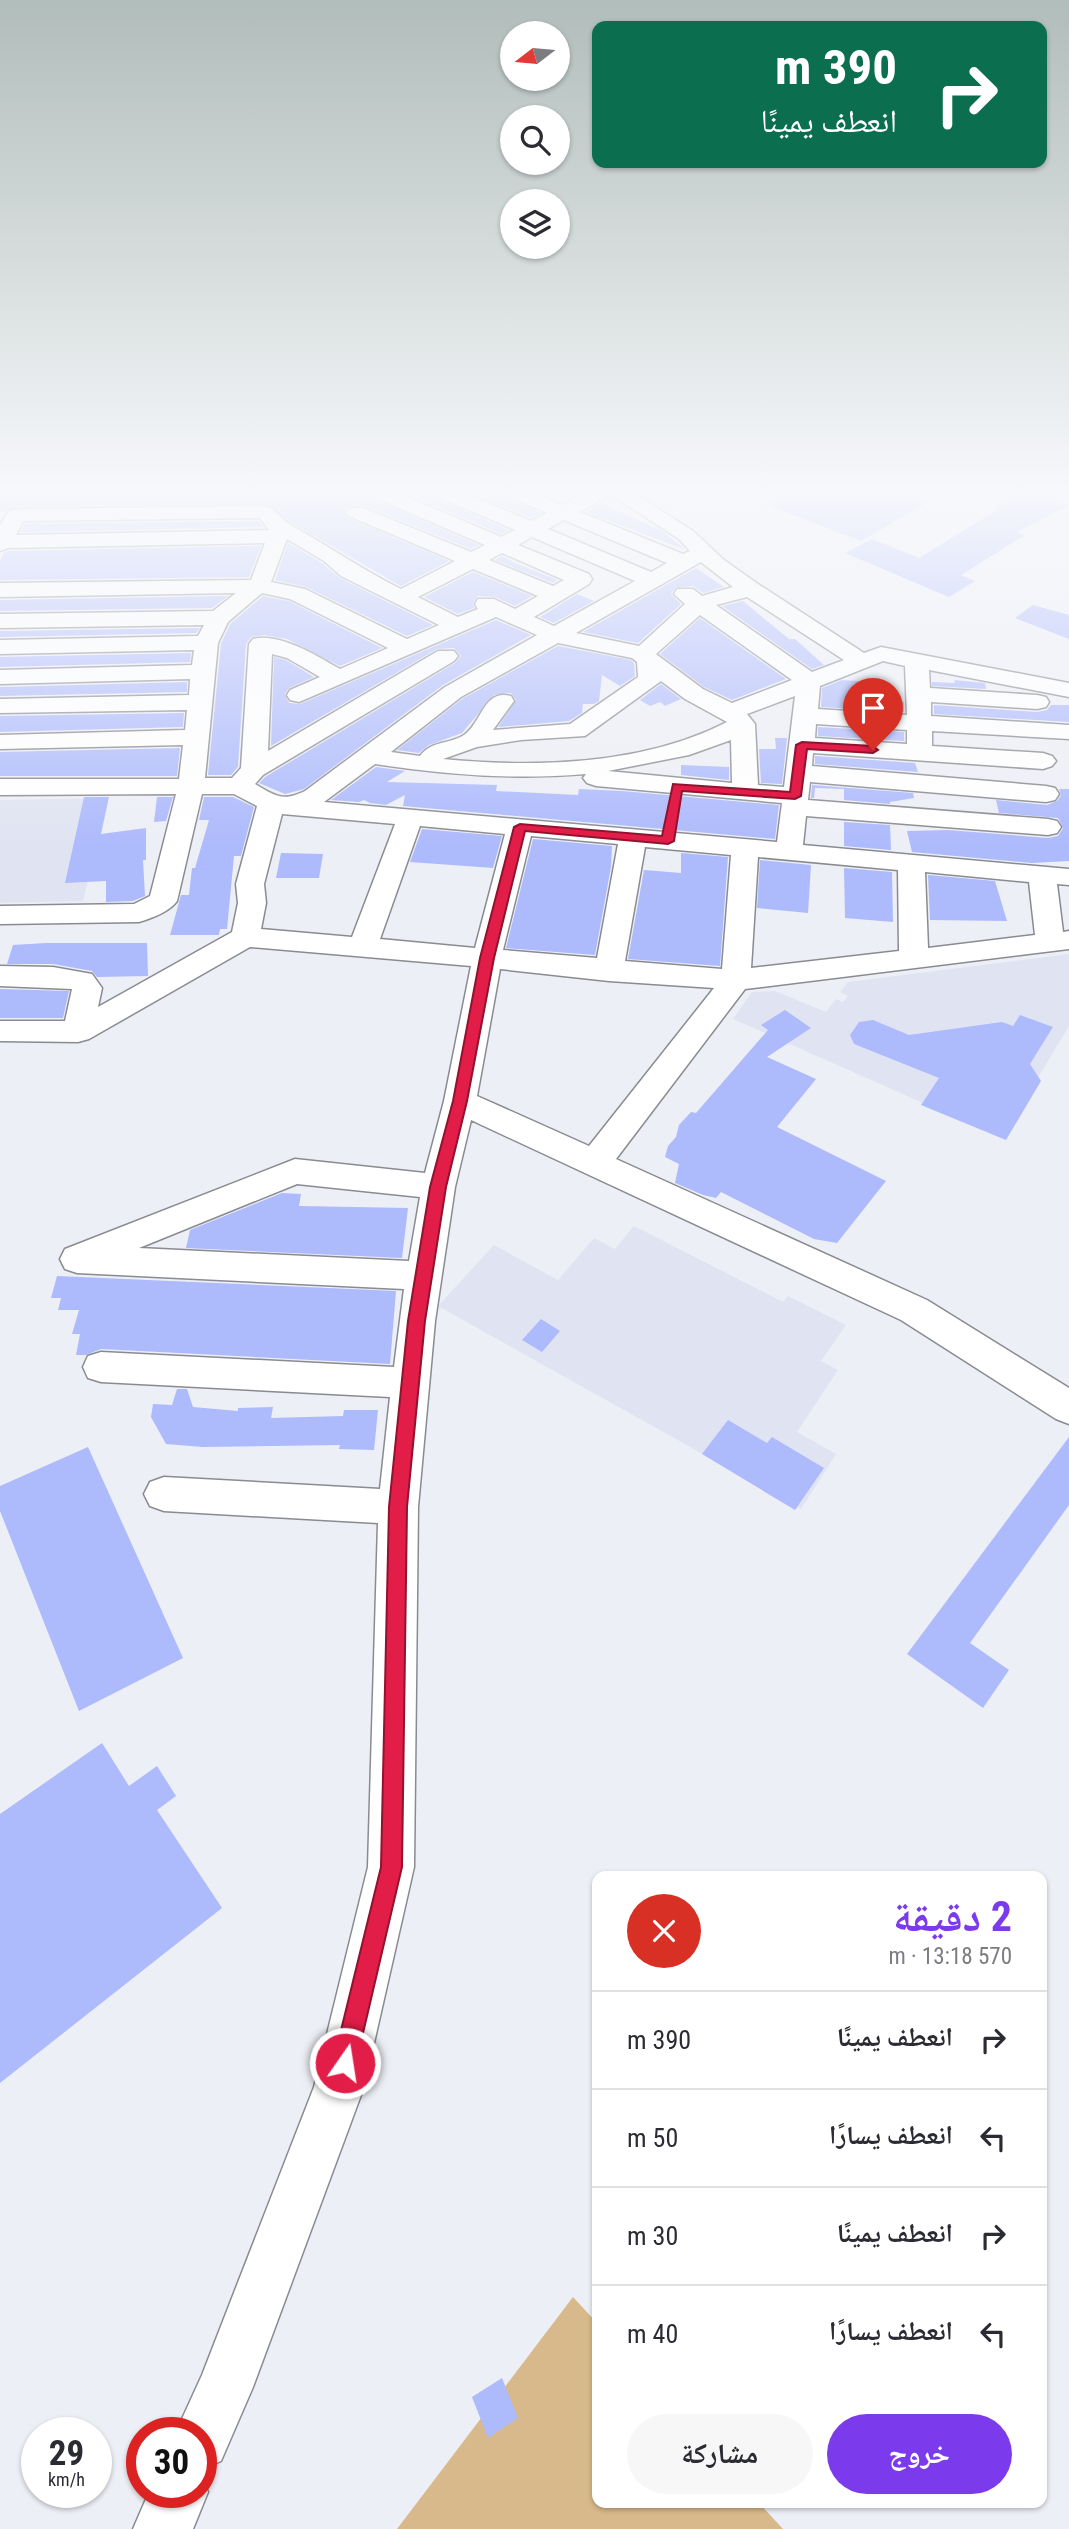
<!DOCTYPE html>
<html lang="ar">
<meta charset="utf-8">
<style>
body{margin:0;font-family:"Roboto Condensed","Noto Naskh Arabic",sans-serif;background:#f7f7f7;color:#2b2b33;direction:rtl;height:100vh;display:flex;flex-direction:column;font-size:26px;white-space:nowrap}
*{box-sizing:border-box;margin:0}
p{font-size:23px;color:#7c7c81}
.icon{flex:none;width:38px;height:38px;fill:none;stroke:currentColor;stroke-width:2;stroke-linecap:round;stroke-linejoin:round}
.map{position:relative;flex:1;overflow:hidden;direction:ltr}
.side{position:absolute;left:592px;top:1871px;width:455px;height:637px;display:flex;flex-direction:column;background:#fff;border-radius:14px;box-shadow:0 2px 5px #0004;direction:rtl}
.side>*{flex:none}
.guide{position:absolute;left:592px;top:21px;width:455px;height:147px;border-radius:14px;box-shadow:0 2px 5px #0004;direction:rtl;background:#0b6e4f;color:#fff;overflow:hidden}
.needle{width:46px;rotate:254deg}
.fabs{position:absolute;left:500px;top:21px;display:grid;gap:14px}
.fabs a{display:grid;place-items:center;width:70px;height:70px;border-radius:50%;background:#fff;box-shadow:0 2px 5px #0004;font-size:35px}
.speed{position:absolute;left:21px;top:2417px;display:flex;gap:14px;font-size:35px;font-weight:700;text-align:center}
.speed>*{display:grid;place-content:center;width:91px;height:91px;border-radius:50%;background:#fff;box-shadow:0 2px 5px #0004;line-height:1}
.speed small{font-size:18px;font-weight:400}
.speed .limit{border:10px solid #d22;background:#fff;color:#111}
.pin{position:absolute;display:grid;place-items:center;width:60px;height:60px;color:#fff;margin:-72px -30px;border-radius:50% 50% 50% 0;rotate:-45deg;box-shadow:0 0 7px #0007}
.pin .icon{rotate:45deg}
.me{position:absolute;width:77px;margin:-38px;rotate:13deg;stroke-linejoin:round;filter:drop-shadow(0 0 5px #0008)}
.turn{display:flex;align-items:center;gap:24px;height:147px;padding:0 35px;font-size:32px}
.turn .icon{width:91px;height:91px;stroke-width:2.5}
.turn b{display:block;font-size:49px;line-height:60px}
.round{display:grid;place-items:center;flex:none;width:74px;height:74px;border-radius:37px;background:#f7f7f7}
.headline{display:flex;align-items:center;justify-content:space-between;height:119px;padding:0 35px}
h1{font-size:42px;font-weight:700;line-height:52px;color:#7c3aed}
.action{display:flex;gap:14px;margin-top:auto;padding:14px 35px}
.action a{flex:1;height:80px;border-radius:42px;background:#7c3aed;color:#fff;font-size:28px;font-weight:700;line-height:80px;text-align:center}
.action a+a{background:#f7f7f7;color:#2b2b33}
ul{padding:0;list-style:none}
li{display:flex;align-items:center;gap:21px;height:98px;padding:0 35px;border-top:2px solid #e1e1e2}
li div{flex:1}
li b{display:block;font-size:26px}
li em{font-style:normal}
.map>svg:first-child{display:block}
</style>
<div class="map">
<svg width="1069" height="2529" viewBox="0 0 1069 2529">
<rect width="100%" height="100%" fill="#edeff6"/>
<path fill="#e0e4f2" d="M108,798L83,901L0,903V800Z
M1069,954V1026L1002,1138L733,1019L752,992L775,991L826,1012L836,999L843,1002L848,996L840,992L848,982Z
M634,1226L783,1302L788,1296L846,1325L821,1361L838,1370L797,1432L836,1454L801,1509L438,1306L494,1245L558,1280L594,1238L615,1249Z"/>
<path fill="#d8b98b" d="M573,2297L597,2323V2502L759,2503L783,2529H397Z"/>
<path fill="#adbafc" d="M0,493H118V498L167,497V493H368L372,499L479,545L471,549L364,506H347L343,512L348,518L449,561L401,586L292,523L266,504L16,506L0,513Z
M405,493H433L438,499L509,530L501,534Z
M471,493H503L508,499L541,513L531,518Z
M785,493H909L930,501L861,541L765,504Z
M1022,493L1033,495L1044,493L1069,505L1017,532L1025,535L961,575L975,581L949,597L845,553L872,539L919,558L997,510L993,508Z
M601,503L662,531L686,550L586,512Z
M259,521L264,527L20,532L25,524Z
M288,543L322,563L340,578L433,625L407,636L306,587L275,580Z
M261,546L249,577L0,580V561L4,552L9,551Z
M502,556L515,563L558,580L553,583L495,560Z
M696,568L724,587L703,593L693,586L675,588L671,594L681,604L638,643L583,632Z
M473,572L532,596L515,606L495,597L478,596L473,603L474,608L458,614L424,597Z
M577,594L594,601L554,623L540,617Z
M228,596L212,608L0,611V600Z
M263,596L289,601L382,648L340,666L287,639L264,635L251,637L246,644L238,767L231,775H208L221,644L230,624Z
M743,601L789,639H795L824,665L812,669L722,606Z
M1033,605L1069,615V639L1015,618Z
M700,618L786,679L732,700L704,687L660,654Z
M496,620L531,635L443,685L304,789L285,794L259,783L265,777L455,663L461,656L454,648L437,649L271,746L274,657L286,660L314,677L289,688L285,694L289,703L300,704Z
M200,628L196,633L0,637V631Z
M558,646L631,660L634,663L635,676L620,686L602,675L599,701L594,704H583L582,713L569,721L498,727L516,700L511,693L494,695L462,733L429,745L419,753L397,750L462,699Z
M191,653L190,662L0,667V657Z
M842,680L874,682L877,702H904V712L821,707L822,688Z
M954,680L985,683L986,689L932,686V682L955,683Z
M187,682V692L0,696V687Z
M661,684L681,699L665,706L660,702L650,706L640,700Z
M934,705L1037,712L1047,710L1051,705H1069V722L934,714Z
M184,713L183,727L0,732V716Z
M818,727L904,732V741L818,736Z
M775,738H787L782,784L761,783L759,749H776Z
M180,748L177,776H0V752Z
M815,756L915,763L918,772L815,764Z
M681,765L729,767V780L681,775Z
M376,767L405,771L387,782L497,785L496,791L578,795L579,789L622,791L779,805L775,839L403,806L405,795L386,805L370,803L364,800L359,802L331,800Z
M812,785L913,793L914,798L890,802V804L844,800V789L815,788L814,798H811Z
M1059,789H1069V861L1032,863L912,852L907,831L948,830L1048,838L1058,836L1063,828L1058,818L999,813L996,800L1047,805L1057,801L1061,795Z
M84,797H109L101,834L146,828V860H143L145,896L133,901L106,902V881L65,883Z
M157,797H173L166,821L154,822Z
M204,797H233L254,807L241,856H234L227,929H220L219,935H170L181,895H189L192,868H195L209,820H199Z
M844,822L890,825L891,850L844,846Z
M422,829L502,836L493,868L410,862Z
M533,839L612,846L611,867L595,955L506,948Z
M281,853L323,854L319,878H276Z
M681,853L728,857L720,966L628,959L644,870L681,873Z
M760,860L811,865L808,913L757,908Z
M844,868L892,872L893,922L845,918Z
M928,875L995,881L1007,921L930,920Z
M46,943H147L148,976L97,977L92,971L53,964H7L13,945Z
M0,989L69,991L63,1018H0Z
M785,1010L811,1028L767,1057L816,1079L777,1127L886,1181L837,1243L814,1239L721,1192L716,1198L703,1195L675,1183L679,1164L665,1157L668,1146L676,1137L679,1125L691,1112L696,1113L768,1030L761,1025Z
M1020,1015L1053,1027L1030,1064L1041,1081L1006,1140L921,1105L939,1078L854,1044L850,1035L859,1022L873,1020L909,1035L1002,1022L1013,1026Z
M282,1193L301,1194L299,1206L408,1208L402,1258L186,1248L190,1230Z
M57,1276L396,1291L390,1364L101,1349L86,1355H76L80,1334H72L79,1310H58L61,1298H51Z
M541,1319L560,1331L542,1352L522,1340Z
M177,1389H187L193,1407L238,1411V1408L273,1407L271,1418L343,1416L344,1410H378L374,1450L339,1449L340,1445L203,1447L166,1444L151,1417L153,1404L172,1405Z
M728,1420L767,1443L772,1437L824,1468L795,1510L702,1454Z
M1069,1437V1505L970,1643L1009,1670L983,1708L907,1654Z
M88,1447L183,1658L79,1711L0,1511V1486Z
M102,1743L129,1786L157,1766L176,1796L157,1810L222,1908L0,2083V1814Z
M502,2378L518,2418L488,2438L472,2397Z"/>
<g fill="none" stroke-linecap="round" stroke-linejoin="round">
<g stroke="#898b91" stroke-width="3">
<path id="minor" d="M370,493H398L501,537L515,530L439,497L436,493H464L531,521L547,513L509,497L506,493H534L563,505L585,493H634L693,531L724,560L758,584L864,653L881,647L1069,683V697L929,670L930,688L1037,695L1046,697L1049,702L1046,707L1037,709L931,702V716L1069,725V739L932,731V746L1043,753L1052,756L1056,761L1052,766L1043,769L813,753L812,766L1046,786L1055,788L1059,794L1055,800L1046,802L810,782L808,800L1048,819L1057,821L1061,827L1057,833L1048,835L806,816L803,845L1069,869V885L1057,884L1063,932L1069,931V949L745,989L616,1159L927,1300L1069,1388V1424L1056,1419L901,1320L471,1120L455,1187L435,1321L418,1507L414,1867L364,2087L253,2387L221,2461L201,2470V2432H176L202,2375L314,2087L368,1867L378,1523L164,1511L150,1506L144,1494L150,1482L164,1477L380,1489L390,1397L101,1382L88,1378L83,1367L88,1356L101,1352L394,1367L404,1289L77,1273L65,1269L60,1259L65,1249L295,1159L425,1173L444,1101L471,966L250,947L89,1039L78,1042L0,1041V1021H65L72,989L0,986V966L53,967L92,974L102,988L98,1007L232,932L238,903L236,884L257,806L234,794H202L177,901C169,912 152,918 139,922L0,924V906L134,904L150,896L176,794L0,795V779H179L183,745L0,749V735L185,730L187,710L0,713V699L189,695L190,679L0,684V670L192,665L194,650L0,654V640L198,636L204,625L0,628V614L213,611L236,593L0,597V583L251,580L265,543L8,548L0,551V525L9,511L16,509L265,506C276,509 281,519 291,525C328,546 363,570 401,589L455,561L349,516L346,512L349,508H363L471,552L485,545L373,497ZM610,494L679,539L690,551L683,554L580,512ZM260,518L269,530L16,535L23,521ZM564,520L667,563L651,572L548,529ZM532,537L635,581L554,626L534,617L589,584L592,579L589,574L518,545ZM287,539L324,561L341,576L439,625L407,639L305,589L271,582ZM502,553L564,580L553,586L489,560ZM701,562L733,587L702,596L693,589H677L674,594L685,604L639,646L576,633ZM473,569L538,596L515,609L494,599H478L475,604L478,609L458,617L418,597ZM262,593L290,599L388,648L340,669C317,656 279,632 253,639L249,644L241,768L232,778H205L218,643L228,622ZM747,597L844,660L812,672L716,605ZM700,615L792,680L732,703L703,689L656,654ZM496,617L537,635L445,687L305,791C282,802 276,796 255,784L263,775L454,661L458,656L454,651H438L268,751L272,654L287,658L320,677L290,690L287,695L290,700L299,702ZM558,643L632,658L637,662L638,677L570,724L493,730L514,701L511,696C483,689 482,723 464,735C448,745 432,740 420,756L391,752L461,697ZM883,661L905,666L907,715L818,709L820,686ZM661,681L685,699L727,722C643,765 536,768 443,759L477,747L521,740L585,736ZM795,696L784,787L758,785L755,724L747,714ZM816,724L907,730V744L815,738ZM731,740L732,783L608,771L689,755ZM375,764C446,775 514,780 586,774L583,778L587,783L596,786L782,803L777,842L324,802ZM282,814L395,824L352,937L261,929L266,903L264,884ZM420,826L505,834L475,948L380,939ZM531,836L618,844L597,958L503,950ZM645,847L731,855L722,969L625,961ZM758,857L898,870L899,951L751,968ZM925,872L1029,882L1035,935L928,948ZM500,969L609,981L714,988L589,1146L477,1096ZM297,1184L420,1197L409,1261L139,1248Z
M201,2475L208,2492L193,2529H133L149,2492H201Z"/>
</g>
<use href="#minor" fill="#fff" fill-rule="evenodd"/>
</g>
<linearGradient id="sky" x2="0" y2="1"><stop stop-color="#b1bdba"/><stop offset="0.58" stop-color="#f7f8fb"/><stop offset="1" stop-color="#f7f8fb" stop-opacity="0"/></linearGradient>
<rect width="1069" height="847" fill="url(#sky)"/>
<path fill="#e11d48" stroke="#92132f" stroke-width="2" d="M802,742L873,746L878,750L873,753L807,749L801,796L795,799L682,791L674,841L668,844L525,831L494,958L467,1101L446,1187L425,1321L407,1507L402,1867L356,2063L353,2071L345,2074L337,2071L333,2063L381,1867L389,1507L408,1321L430,1187L453,1101L480,958L514,827L520,824L662,836L673,784L790,792L796,745Z"/>
</svg>
<div class="fabs">
<a><svg class="needle" viewBox="-14 -14 28 28"><path d="M0-13l5 13h-10z" fill="#e53935"/><path d="M0 13l5-13h-10z" fill="#7c7c81"/></svg></a>
<a><svg class="icon" aria-label="search" viewBox="0 0 24 24"><circle cx="10" cy="10" r="6"/><path d="M15 15l6 6"/></svg></a>
<a><svg class="icon" aria-label="layers" viewBox="0 0 24 24"><path d="M12 4l9 5-9 5-9-5zM3 14l9 5 9-5"/></svg></a>
</div>
<div class="speed"><div>29<small>km/h</small></div><div class="limit">30</div></div>
<div class="pin" style="left:873px;top:750px;background:#d93025"><svg class="icon" aria-label="arrive" viewBox="0 0 24 24"><path d="M6 21V4h12l-3 4 3 4H6"/></svg></div>
<svg class="me" style="left:345px;top:2063px" viewBox="-20 -20 40 40"><circle r="17" fill="#e11d48" stroke="#fff" stroke-width="3"/><path d="M0-11L8 9 0 5-8 9z" fill="#fff"/></svg>
<div class="guide">
<div class="turn"><svg class="icon" aria-label="right" viewBox="0 0 24 24"><path d="M7 20v-9h11M14 6l5 5-5 5"/></svg><div><b>390 m</b>انعطف يمينًا</div></div>
</div>
<section class="side">
<div class="headline"><div><h1>2 دقيقة</h1><p>570 m · 13:18</p></div><a class="round" style="background:#d93025;color:#fff"><svg class="icon" aria-label="close" viewBox="0 0 24 24"><path d="M6 6l12 12M18 6L6 18"/></svg></a></div>
<ul>
<li><svg class="icon" aria-label="right" viewBox="0 0 24 24"><path d="M7 20v-9h11M14 6l5 5-5 5"/></svg><div><b>انعطف يمينًا</b></div><em>390 m</em></li>
<li><svg class="icon" aria-label="left" viewBox="0 0 24 24"><path d="M17 20v-9H6M10 6l-5 5 5 5"/></svg><div><b>انعطف يسارًا</b></div><em>50 m</em></li>
<li><svg class="icon" aria-label="right" viewBox="0 0 24 24"><path d="M7 20v-9h11M14 6l5 5-5 5"/></svg><div><b>انعطف يمينًا</b></div><em>30 m</em></li>
<li><svg class="icon" aria-label="left" viewBox="0 0 24 24"><path d="M17 20v-9H6M10 6l-5 5 5 5"/></svg><div><b>انعطف يسارًا</b></div><em>40 m</em></li>
</ul>
<div class="action"><a>خروج</a><a>مشاركة</a></div>
</section>
</div>
